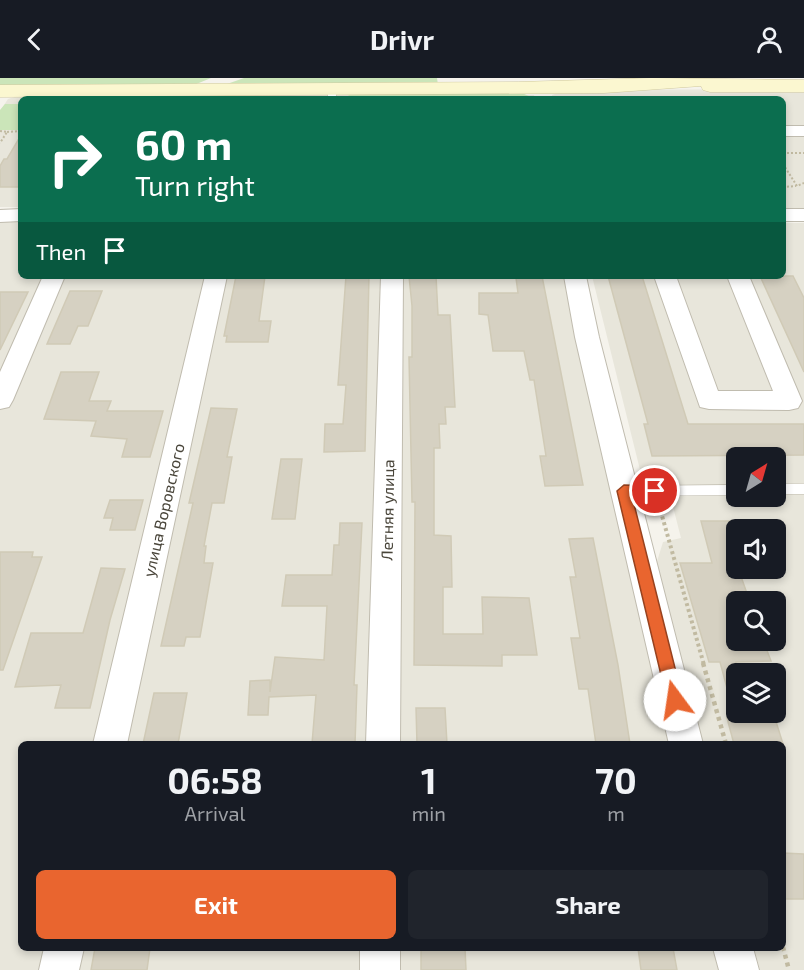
<!DOCTYPE html>
<meta charset="utf-8">
<style>
body{margin:0;font-family:"Exo 2",sans-serif;background:#20242c;color:#f1f3f6;height:100vh;display:flex;flex-direction:column;font-size:22px;white-space:nowrap}
*{box-sizing:border-box;margin:0}
p{font-size:20px;color:#9ea1a6}
.icon{flex:none;width:33px;height:33px;fill:none;stroke:currentColor;stroke-width:2;stroke-linecap:round;stroke-linejoin:round}
.map{position:relative;flex:1;overflow:hidden}
.drawer{position:absolute;left:18px;top:663px;width:768px;height:210px;display:flex;flex-direction:column;background:#171b24;border-radius:9px;box-shadow:0 3px 9px #0003}
.drawer>*{flex:none}
.guide{position:absolute;left:18px;top:18px;width:768px;height:183px;border-radius:9px;box-shadow:0 3px 9px #0003;background:#0b6e4f;color:#fff;overflow:hidden}
.needle{width:39px;rotate:37deg}
.fabs{position:absolute;left:726px;top:369px;display:grid;gap:12px}
.fabs a{display:grid;place-items:center;width:60px;height:60px;border-radius:9px;background:#171b24;box-shadow:0 3px 9px #0003;font-size:30px}
.pin{position:absolute;display:grid;place-items:center;width:51px;height:51px;color:#fff;margin:-26px;border:3px solid #fff;border-radius:50%;box-shadow:0 2px 6px #0007}
.me{position:absolute;width:66px;margin:-33px;rotate:346deg;stroke-linejoin:round;filter:drop-shadow(0 0 4px #0008)}
.turn{display:flex;align-items:center;gap:21px;height:126px;padding:0 18px;font-size:27px}
.turn .icon{width:78px;height:78px;stroke-width:2.5}
.turn b{display:block;font-size:42px;line-height:51px}
.then{display:flex;align-items:center;height:57px;padding:0 18px;background:#0003;gap:12px;font-size:22px}
.eta{display:flex;justify-content:space-evenly;align-items:center;height:102px;text-align:center}
.eta b{font-size:36px;font-weight:700;line-height:42px}
.button{display:flex;gap:12px;margin-top:auto;padding:12px 18px}
.button a{flex:1;height:69px;border-radius:9px;background:#e9652f;color:#fff;font-size:24px;font-weight:700;line-height:69px;text-align:center}
.button a+a{background:#20242c;color:#f1f3f6}
header{display:flex;justify-content:space-between;align-items:center;height:78px;padding:0 18px;background:#171b24;font-size:27px;font-weight:700}
.map>svg:first-child{display:block}
</style>
<header><svg class="icon" aria-label="back" viewBox="0 0 24 24"><path d="M15 5l-7 7 7 7"/></svg>Drivr<svg class="icon" aria-label="person" viewBox="0 0 24 24"><circle cx="12" cy="8" r="4"/><path d="M4 21q1-7 8-7t8 7"/></svg></header>
<div class="map">
<svg width="804" height="892" viewBox="0 0 804 892">
<rect width="100%" height="100%" fill="#f5f3ec"/>
<path fill="#e8e6db" fill-rule="evenodd" d="M804,11V132H783V21H553L552,17L567,12Z
M21,17H534L535,21H21V129H0V33L8,21Z
M0,144H21V198H569L672,666H21V870H717L722,892H0Z
M783,145H804V405L776,406V380H736V407L649,409L643,404L592,198H783Z
M804,415V892H760L754,870H783V666H700L654,493L663,464L681,460L670,417L736,416V418H776V416ZM736,452H776V490H736ZM736,524H776V562H736ZM736,596H776V634H736Z"/>
<path fill="#cbe5b9" d="M0,0H211L194,7L0,9Z
M244,0H437L438,7L227,6Z
M522,15L531,19H347L350,16Z
M5,26H21V52H0V32Z"/>
<path fill="#d6d1c2" stroke="#d0cab6" stroke-width="1.5" d="M21,57V109H0V88L4,81H7Z
M236,198H265L259,243H271L268,264H226L227,258H224Z
M346,198H369L365,373L324,374L325,346H343L346,307H338Z
M409,198H436L438,237H450L455,329H445L446,346H439L440,370H434V457L451,458L452,509H443V556H483L482,519L529,520L537,577H502V588L414,587L415,424H412L409,279H412V228Z
M524,198H542L583,407L545,408L540,378H546L534,302H530L524,273H493L488,237L479,236V215H518L516,200H524Z
M608,198H642L688,346H804V377L652,378L644,346H648Z
M760,198H793L804,220V294Z
M70,213H102L88,248H78L70,266H47Z
M0,214H28L0,272Z
M61,294H99L89,323H111L107,333H163L150,379H122L127,361L91,358L96,343L44,341Z
M211,330L237,331L227,379H232L224,425H212L204,468H206L204,485H213L200,559H186L184,568H161L193,425H189Z
M281,381H302L295,441H272Z
M110,422H143L135,452H110L113,440H104Z
M701,443H732L736,457V490H738L750,524H736V562H763L771,583L736,584V624L731,625L720,584H709L680,485H712Z
M340,445H362L354,607H357L355,666H312L316,617L269,619L268,637H248L250,603L270,602V614L275,579L324,582L327,528H282L286,497H332L334,467H339Z
M593,460L618,587L630,666H596L588,611H579L571,560H580L570,499H576L569,461Z
M0,474H33L32,479H42L3,592H0Z
M101,490L125,491L110,542L90,630H55L61,607L15,609L31,555H83Z
M154,615H187L178,666H143Z
M416,630H445L447,666H417Z
M734,634H773L783,666H734L727,640H736Z
M783,775L804,776V821H783Z
M95,870H150L147,892H91Z
M421,870H465L466,892H421Z
M638,870H673L677,892H641Z"/>
<g fill="none" stroke-linecap="round" stroke-linejoin="round">
<g stroke="#c0bcaf" stroke-width="1">
<path id="lane" d="M332,9L336,11V21H328V11Z
M776,406H804V416H776Z
M736,407V417L624,418L619,417L617,413L619,409L624,408Z"/>
</g>
<g stroke="#c0bcaf" stroke-width="2">
<path id="street" d="M783,48H804V58H783Z
M21,131V143L0,144V132Z
M783,131H804V143H783Z
M43,198H65L13,322L9,329L0,331V294Z
M205,198H227L127,666H93Z
M381,198H403L400,666H366Z
M564,198H586L599,259L703,666H669L575,259Z
M654,198H676L718,313H773L727,198H749L802,323L798,330L789,332L709,331L700,329Z
M44,870H84L79,892H39Z
M360,870H400V892H360Z
M713,870H753L759,892H719Z"/>
</g>
<g stroke="#d1ca9f" stroke-width="1">
<path id="secondary" d="M652,0L804,2V14H710L703,12L701,8L604,15L0,19V7L518,4Z"/>
</g>
<path stroke="#c1baa1" stroke-width="2" stroke-dasharray="2 2" stroke-linecap="butt" d="M0,53L7,54L0,65
M7,54L21,53
M783,75H804
M783,86L797,108L804,105
M783,109L796,108"/>
<path stroke="#c1baa1" stroke-width="4" stroke-dasharray="3 3" stroke-linecap="butt" d="M659,427L704,587"/>
<path stroke="#c1baa1" stroke-width="4.5" stroke-dasharray="4 4" stroke-linecap="butt" d="M703,585L726,666
M783,869L789,892"/>
<use href="#lane" fill="#fff" fill-rule="evenodd"/>
<use href="#street" fill="#fff" fill-rule="evenodd"/>
<use href="#secondary" fill="#fbf7d0" fill-rule="evenodd"/>
</g>
<path fill="#e9652f" stroke="#97421f" stroke-width="1.5" d="M624,407L655,408L662,413L655,419L632,418L683,622L681,628L675,630L669,628L667,622L617,413Z"/>
<g text-anchor="middle" dominant-baseline="central" stroke-width="4.5" stroke-linejoin="round" paint-order="stroke">
<g font-size="16" fill="#49453a" stroke="#fff">
<text transform="translate(163 432) rotate(-77)">улица Воровского</text>
<text transform="translate(387 432) rotate(-89)">Летняя улица</text>
</g>
</g>
</svg>
<div class="fabs">
<a><svg class="needle" viewBox="-14 -14 28 28"><path d="M0-13l5 13h-10z" fill="#e53935"/><path d="M0 13l5-13h-10z" fill="#9ea1a6"/></svg></a>
<a><svg class="icon" aria-label="sound" viewBox="0 0 24 24"><path d="M4 9h4l5-4v14l-5-4H4zM17 9q2 3 0 6"/></svg></a>
<a><svg class="icon" aria-label="search" viewBox="0 0 24 24"><circle cx="10" cy="10" r="6"/><path d="M15 15l6 6"/></svg></a>
<a><svg class="icon" aria-label="layers" viewBox="0 0 24 24"><path d="M12 4l9 5-9 5-9-5zM3 14l9 5 9-5"/></svg></a>
</div>
<div class="pin" style="left:655px;top:413px;background:#d93025"><svg class="icon" aria-label="arrive" viewBox="0 0 24 24"><path d="M6 21V4h12l-3 4 3 4H6"/></svg></div>
<svg class="me" style="left:675px;top:622px" viewBox="-20 -20 40 40"><circle r="19" fill="#fff"/><path d="M0-13L10 11 0 6-10 11z" fill="#e9652f"/></svg>
<div class="guide">
<div class="turn"><svg class="icon" aria-label="right" viewBox="0 0 24 24"><path d="M7 20v-9h11M14 6l5 5-5 5"/></svg><div><b>60 m</b>Turn right</div></div>
<div class="then">Then<svg class="icon" aria-label="arrive" viewBox="0 0 24 24"><path d="M6 21V4h12l-3 4 3 4H6"/></svg></div>
</div>
<section class="drawer">
<div class="eta">
<div><b>06:58</b><p>Arrival</p></div>
<div><b>1</b><p>min</p></div>
<div><b>70</b><p>m</p></div>
</div>
<div class="button"><a>Exit</a><a>Share</a></div>
</section>
</div>
